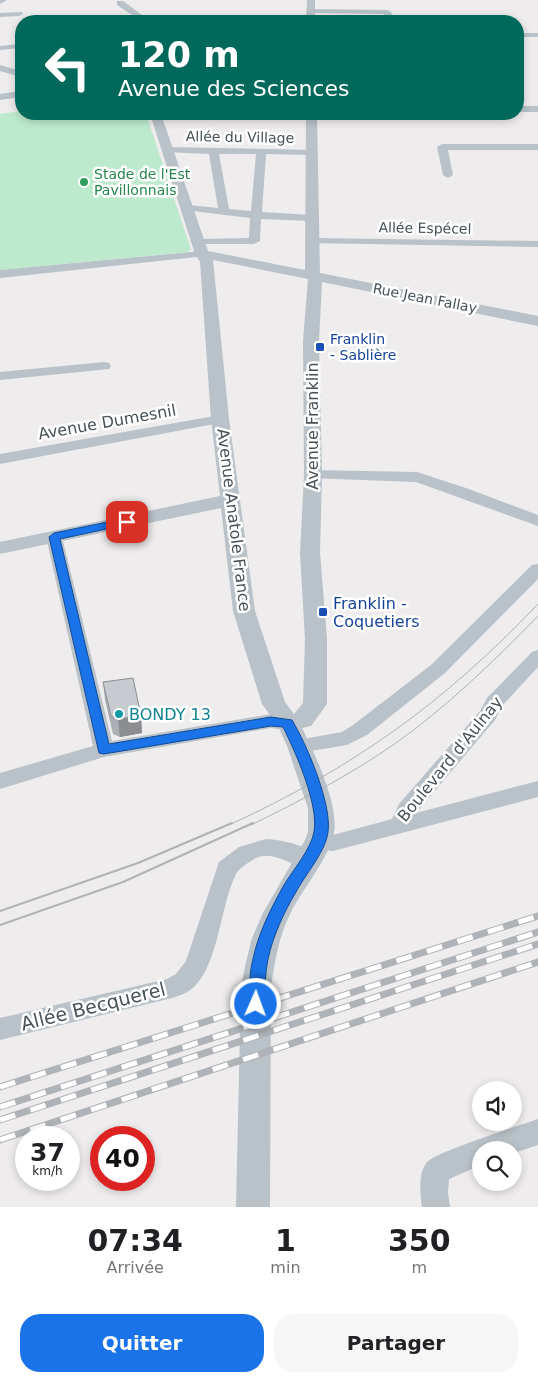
<!DOCTYPE html>
<html lang="fr">
<meta charset="utf-8">
<style>
body{margin:0;font-family:"DejaVu Sans",sans-serif;background:#f6f6f6;color:#202124;height:100vh;display:flex;flex-direction:column;font-size:19px;white-space:nowrap}
*{box-sizing:border-box;margin:0}
p{font-size:16px;color:#757577}
.icon{flex:none;width:28px;height:28px;fill:none;stroke:currentColor;stroke-width:2;stroke-linecap:round;stroke-linejoin:round}
.map{position:relative;height:1207px;overflow:hidden}
.panel{display:flex;flex-direction:column;background:#fff;flex:1}
.panel>*{flex:none}
.top-card{position:absolute;left:15px;top:15px;width:509px;height:105px;border-radius:20px;box-shadow:0 2px 8px #0003;background:#00695c;color:#fff;overflow:hidden}
.controls{position:absolute;left:472px;top:1081px;display:grid;gap:10px}
.controls a{display:grid;place-items:center;width:50px;height:50px;border-radius:50%;background:#fff;box-shadow:0 2px 8px #0003;font-size:25px}
.speed{position:absolute;left:15px;top:1126px;display:flex;gap:10px;font-size:25px;font-weight:700;text-align:center}
.speed>*{display:grid;place-content:center;width:65px;height:65px;border-radius:50%;background:#fff;box-shadow:0 2px 8px #0003;line-height:1}
.speed small{font-size:12px;font-weight:400}
.speed .limit{border:8px solid #d22;background:#fff;color:#111}
.pin{position:absolute;display:grid;place-items:center;width:42px;height:42px;color:#fff;margin:-21px;border-radius:10px;box-shadow:0 2px 8px #0006}
.me{position:absolute;width:55px;margin:-28px;rotate:2deg;stroke-linejoin:round;filter:drop-shadow(0 0 4px #0008)}
.turn{display:flex;align-items:center;gap:18px;height:105px;padding:0 20px;font-size:22px}
.turn .icon{width:65px;height:65px;stroke-width:2.5}
.turn b{display:block;font-size:35px;line-height:42px}
.eta{display:flex;justify-content:space-evenly;align-items:center;height:85px;text-align:center}
.eta b{font-size:30px;font-weight:600;line-height:35px}
.primary-button{display:flex;gap:10px;margin-top:auto;padding:10px 20px}
.primary-button a{flex:1;height:58px;border-radius:20px;background:#1a73e8;color:#fff;font-size:20px;font-weight:600;line-height:58px;text-align:center}
.primary-button a+a{background:#f6f6f6;color:#202124}
.map>svg:first-child{display:block}
</style>
<div class="map">
<svg width="538" height="1207" viewBox="0 0 538 1207">
<rect width="100%" height="100%" fill="#efeced"/>
<path fill="#bdeacd" d="M21,111V114H146L191,249L188,252L0,270V114Z"/>
<g fill="none" stroke-linecap="round" stroke-linejoin="round">
<path fill="#b9c2c8" fill-rule="evenodd" d="M0,0H7L0,4Z
M117,1H123L150,21H141L117,5Z
M308,9L387,10L391,12L394,21H386L384,14L311,13H308Z
M22,12L23,14L19,16L0,17V13Z
M76,17H82L87,21H78L75,19Z
M518,33H538V37H518Z
M21,44V48L0,50V46Z
M21,91V97L0,100V94Z
M518,106H538V112H518Z
M442,144H538V150H448L453,175L448,178L443,175L437,147Z
M167,147L315,150L317,152L312,155L266,154L262,212L312,215L318,218L312,221L261,219L260,241L254,244H195L193,242L195,240L199,239L249,238L250,218L184,210L183,208L188,205L218,208L209,154L164,152L162,150ZM219,154H256L251,211L229,209Z
M313,238L538,241V247L309,243L307,241L309,239Z
M202,251L208,254L206,256L0,278V270Z
M104,362L109,363L111,366L109,369L0,380V372Z
M220,415L225,416L227,419L225,422L0,464V454Z
M313,470L417,472L466,488L538,515V526L416,482L308,478L305,475L308,472Z
M54,532L60,534L62,537L112,741L271,714L295,718L298,723L295,728L288,730L271,728L104,757L0,789V773L93,746L46,537L48,534Z
M538,564V579L445,673L367,735L347,745L299,753L292,751L289,746L292,741L342,732L353,725L431,665L532,565Z
M538,650V667L502,706L495,720L416,813L538,781V797L333,851L310,848L307,842L310,836L318,834L333,835L392,819L399,804L480,711L487,698L532,652Z
M266,839C281,840 311,845 319,860L316,866C295,873 276,847 254,859C248,863 239,868 236,874C220,906 219,964 193,988C187,993 179,996 172,998L0,1040V1018L167,979L176,974L186,961L219,862L239,847Z
M538,1119V1145L514,1153V1150H481V1165L449,1179L448,1193L450,1207H422C420,1194 418,1173 427,1162C438,1151 519,1126 538,1119Z"/>
<path fill="#b9c2c8" fill-rule="evenodd" d="M307,0H315V21H306Z
M0,65L21,71V77L0,71Z
M150,114H161L208,251L305,270L306,114H317L320,273L538,316V326L322,282L319,341L322,475L320,553L327,639V704L311,726L302,728C315,754 339,805 334,833C330,856 303,889 292,910C279,935 275,960 271,987L270,1207H236L241,987L246,962L252,938L263,913L305,840L308,832V808L287,746L278,726L262,704L233,611L221,508L0,554V542L220,496L211,419L200,262L195,254ZM213,260L308,279L303,341L304,475L300,553L305,639L303,703L294,714L285,702L255,611L229,419Z"/>
<path stroke="#afb2b6" stroke-width="1" d="M229,825C353,768 444,703 538,604
M251,825C300,801 348,776 393,745C446,708 493,662 538,616"/>
<path stroke="#afb2b6" stroke-width="2" d="M0,911L138,863L232,823
M0,925L123,882L253,823"/>
<g stroke="#afb2b6" stroke-width="7">
<path id="rail" d="M0,1087L538,916
M0,1107L538,932
M0,1120L538,944
M0,1140L538,962"/>
</g>
<use href="#rail" stroke="#fff" stroke-width="5" stroke-dasharray="16" stroke-linecap="butt"/>
</g>
<path fill="#abaeb2" d="M103,682L141,716L142,733L120,737L113,734L105,700Z"/>
<path fill="#8b8d91" d="M141,716L142,733L120,737L118,719Z"/>
<path fill="#c7cacf" stroke="#8b8d91" d="M133,678L141,716L118,719L111,716L103,682Z"/>
<path fill="#1a73e8" stroke="#114b97" d="M127,518L130,519L132,522L130,524L60,539L109,744L271,717L292,720C307,745 332,804 328,832C326,851 305,875 296,892C284,912 273,936 268,959C265,973 265,990 264,1004L262,1009L256,1011L251,1009L248,1004C250,990 249,973 253,959C258,934 271,908 284,885C293,870 311,849 314,832C319,805 296,753 283,727L271,726L104,754L99,753L49,537L54,533Z"/>
<circle fill="#2e9e5b" stroke="#fff" stroke-width="2" cx="84" cy="182" r="5"/>
<g fill="#1a4fb4" stroke="#fff" stroke-width="2">
<rect x="315" y="342" width="10" height="10" rx="2.5"/>
<rect x="318" y="607" width="10" height="10" rx="2.5"/>
</g>
<circle fill="#0f9aa8" stroke="#fff" stroke-width="2" cx="119" cy="714" r="5"/>
<g text-anchor="middle" dominant-baseline="central" stroke-width="5" stroke-linejoin="round" paint-order="stroke">
<g font-size="14" fill="#465158" stroke="#fff">
<text transform="translate(240 137) rotate(1)">Allée du Village</text>
<text transform="translate(425 228) rotate(1)">Allée Espécel</text>
<text transform="translate(425 298) rotate(11)">Rue Jean Fallay</text>
</g>
<g font-size="14" fill="#27864d" stroke="#fff" text-anchor="start">
<text x="94" y="174">Stade de l'Est<tspan x="94" dy="16">Pavillonnais</tspan></text>
</g>
<g font-size="14" fill="#164399" stroke="#fff" text-anchor="start">
<text x="330" y="339">Franklin<tspan x="330" dy="16">- Sablière</tspan></text>
</g>
<g font-size="16" fill="#465158" stroke="#fff">
<text transform="translate(107 422) rotate(-10)">Avenue Dumesnil</text>
<text transform="translate(312 426) rotate(-90)">Avenue Franklin</text>
<text transform="translate(234 520) rotate(83)">Avenue Anatole France</text>
<text transform="translate(450 759) rotate(-51)">Boulevard d'Aulnay</text>
</g>
<g font-size="16" fill="#164399" stroke="#fff" text-anchor="start">
<text x="333" y="603">Franklin -<tspan x="333" dy="18">Coquetiers</tspan></text>
</g>
<g font-size="16" fill="#0d838f" stroke="#fff" text-anchor="start">
<text x="129" y="714">BONDY 13</text>
</g>
<g font-size="19" fill="#465158" stroke="#fff">
<text transform="translate(93 1006) rotate(-14)">Allée Becquerel</text>
</g>
</g>
</svg>
<div class="controls">
<a><svg class="icon" aria-label="sound" viewBox="0 0 24 24"><path d="M4 9h4l5-4v14l-5-4H4zM17 9q2 3 0 6"/></svg></a>
<a><svg class="icon" aria-label="search" viewBox="0 0 24 24"><circle cx="10" cy="10" r="6"/><path d="M15 15l6 6"/></svg></a>
</div>
<div class="speed"><div>37<small>km/h</small></div><div class="limit">40</div></div>
<div class="pin" style="left:127px;top:522px;background:#d93025"><svg class="icon" aria-label="arrive" viewBox="0 0 24 24"><path d="M6 21V4h12l-3 4 3 4H6"/></svg></div>
<svg class="me" style="left:256px;top:1004px" viewBox="-20 -20 40 40"><circle r="17" fill="#1a73e8" stroke="#fff" stroke-width="3"/><path d="M0-11L8 9 0 5-8 9z" fill="#fff"/></svg>
<div class="top-card">
<div class="turn"><svg class="icon" aria-label="left" viewBox="0 0 24 24"><path d="M17 20v-9H6M10 6l-5 5 5 5"/></svg><div><b>120 m</b>Avenue des Sciences</div></div>
</div>
</div>
<section class="panel">
<div class="eta">
<div><b>07:34</b><p>Arrivée</p></div>
<div><b>1</b><p>min</p></div>
<div><b>350</b><p>m</p></div>
</div>
<div class="primary-button"><a>Quitter</a><a>Partager</a></div>
</section>
